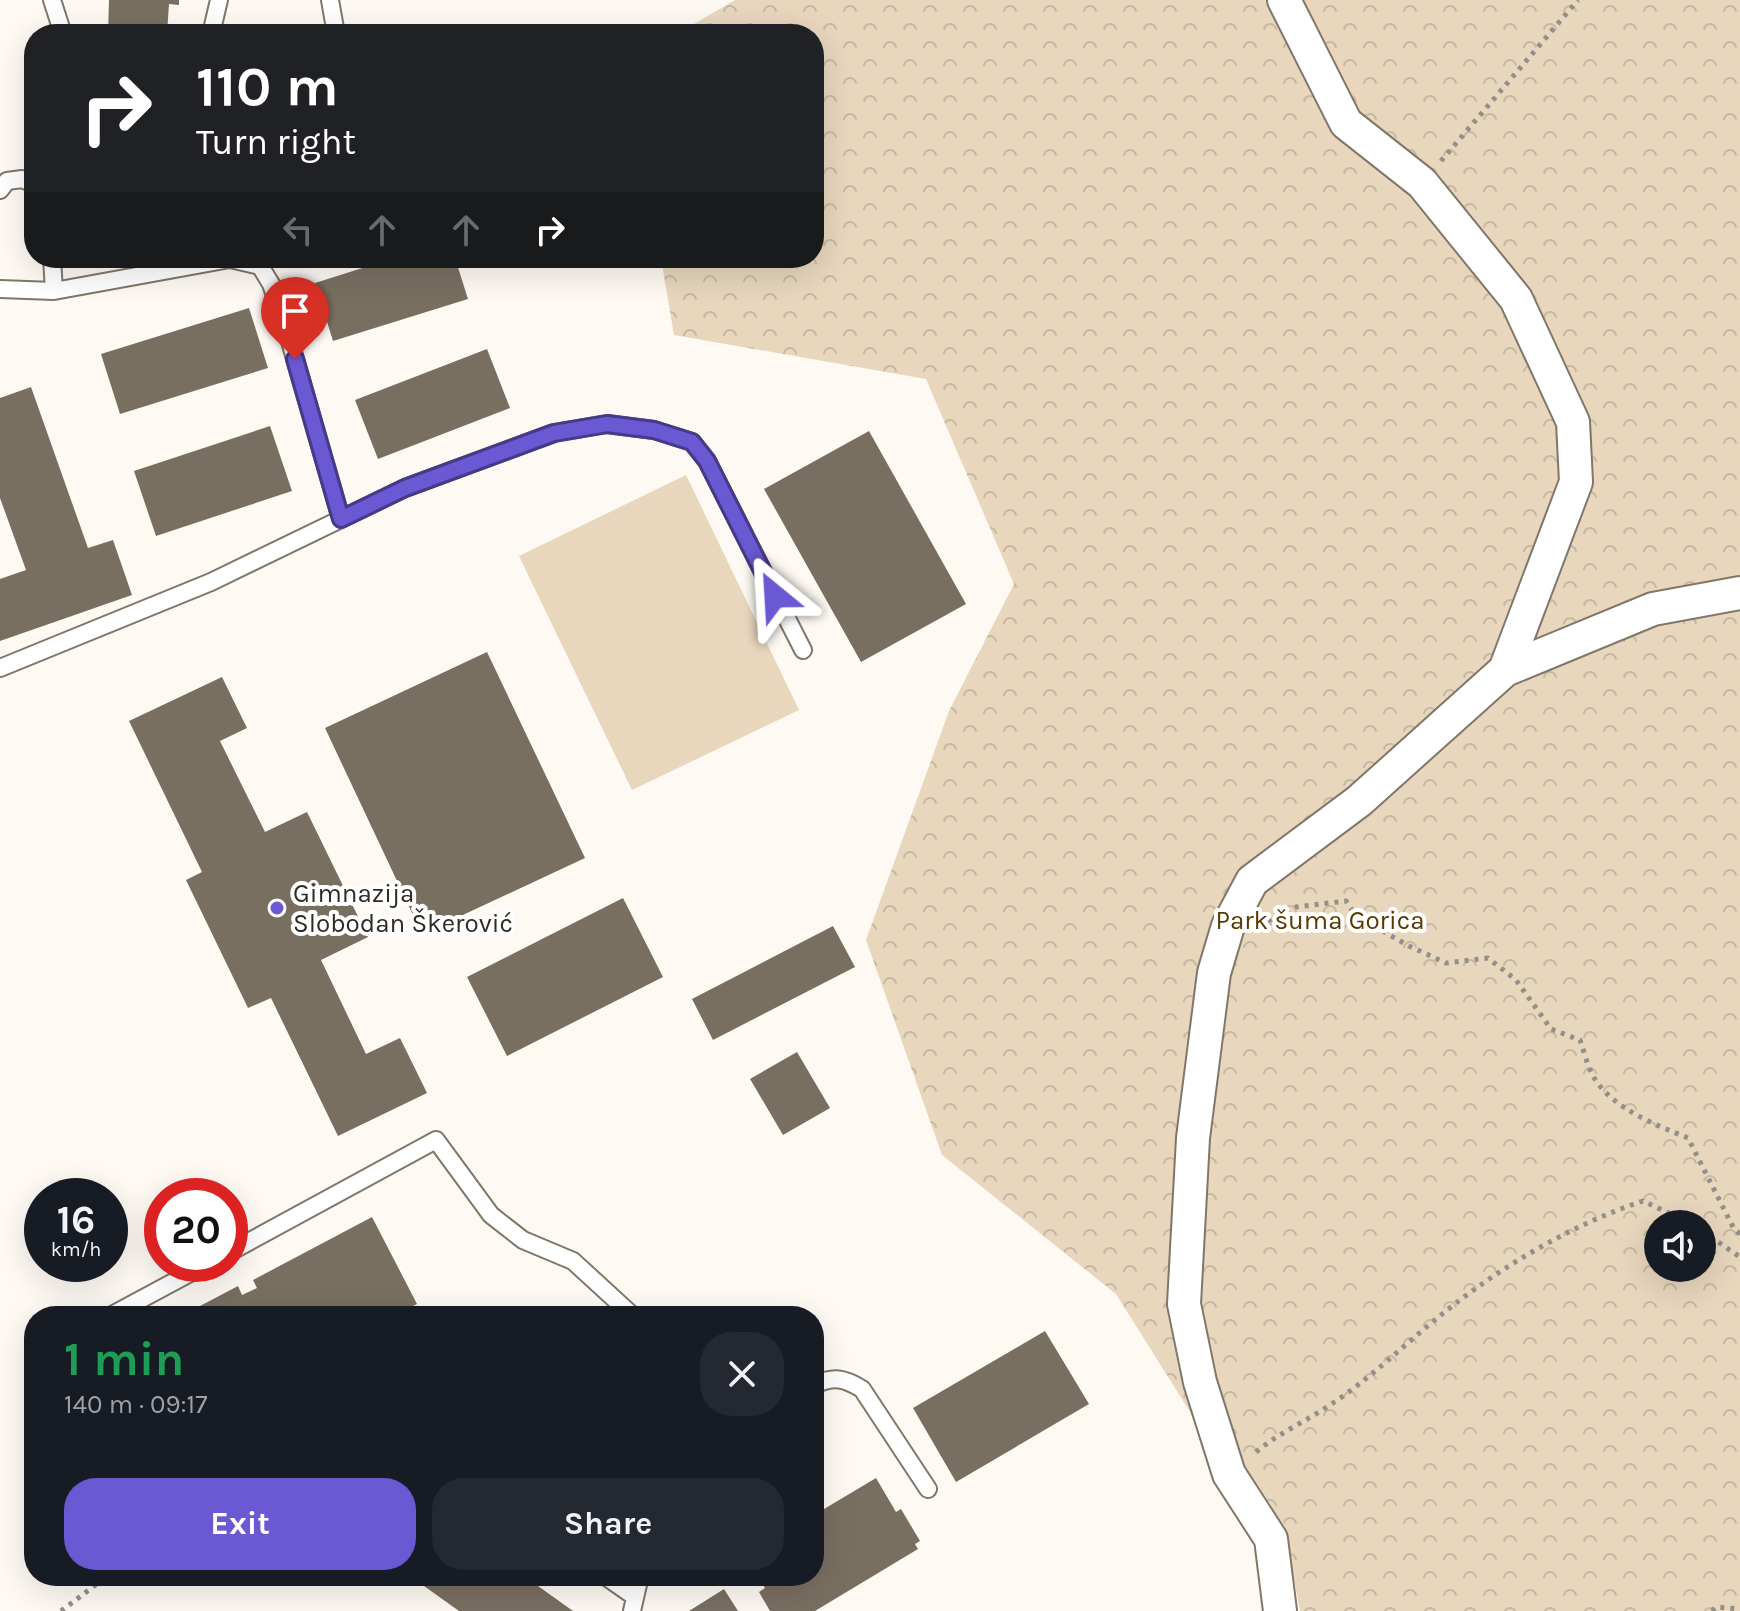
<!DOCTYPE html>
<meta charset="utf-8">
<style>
body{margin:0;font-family:Karla,sans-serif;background:#242831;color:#f1f3f6;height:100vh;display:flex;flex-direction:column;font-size:30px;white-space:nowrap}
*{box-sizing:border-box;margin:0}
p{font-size:26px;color:#9ea1a6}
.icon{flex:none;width:44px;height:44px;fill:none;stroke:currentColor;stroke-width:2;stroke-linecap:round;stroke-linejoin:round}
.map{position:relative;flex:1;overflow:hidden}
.drawer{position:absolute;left:24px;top:1306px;width:800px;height:280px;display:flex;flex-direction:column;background:#171b24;border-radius:32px;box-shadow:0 8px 32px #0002}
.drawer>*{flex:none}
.guide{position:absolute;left:24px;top:24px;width:800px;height:244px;border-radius:32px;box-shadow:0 8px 32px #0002;background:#202124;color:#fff;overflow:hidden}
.tools{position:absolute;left:1644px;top:1210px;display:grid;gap:16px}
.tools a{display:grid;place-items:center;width:72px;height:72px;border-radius:50%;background:#171b24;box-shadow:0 8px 32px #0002;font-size:40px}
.speed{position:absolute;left:24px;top:1178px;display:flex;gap:16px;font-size:40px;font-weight:700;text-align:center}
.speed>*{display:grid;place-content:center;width:104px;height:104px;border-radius:50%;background:#171b24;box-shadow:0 8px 32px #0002;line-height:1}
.speed small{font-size:20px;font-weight:400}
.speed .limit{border:12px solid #d22;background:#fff;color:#111}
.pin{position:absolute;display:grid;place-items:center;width:68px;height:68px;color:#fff;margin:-82px -34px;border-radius:50% 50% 50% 0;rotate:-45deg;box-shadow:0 0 8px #0007}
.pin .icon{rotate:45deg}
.me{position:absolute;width:88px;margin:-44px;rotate:333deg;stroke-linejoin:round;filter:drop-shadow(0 0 6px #0008)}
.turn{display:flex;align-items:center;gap:28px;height:168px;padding:0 40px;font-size:36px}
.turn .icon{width:104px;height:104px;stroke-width:2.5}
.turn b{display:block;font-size:56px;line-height:68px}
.lanes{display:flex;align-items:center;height:76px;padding:0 40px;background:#0003;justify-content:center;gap:40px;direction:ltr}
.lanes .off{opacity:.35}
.round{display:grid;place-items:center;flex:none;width:84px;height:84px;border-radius:32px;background:#242831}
.summary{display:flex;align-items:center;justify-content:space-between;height:136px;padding:0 40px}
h1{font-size:48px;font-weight:700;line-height:60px;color:#1e9e55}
.primary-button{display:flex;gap:16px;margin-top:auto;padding:16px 40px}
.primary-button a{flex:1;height:92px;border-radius:32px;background:#6a59d3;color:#fff;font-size:32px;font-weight:700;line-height:92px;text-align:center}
.primary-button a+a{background:#242831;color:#f1f3f6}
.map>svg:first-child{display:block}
</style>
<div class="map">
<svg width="1740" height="1611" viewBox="0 0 1740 1611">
<defs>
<pattern id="park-crowns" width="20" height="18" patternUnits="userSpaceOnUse" patternTransform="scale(2)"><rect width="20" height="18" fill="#e8d6bd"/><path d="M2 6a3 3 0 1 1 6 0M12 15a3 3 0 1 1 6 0" fill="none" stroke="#c7b8a2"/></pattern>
</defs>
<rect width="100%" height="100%" fill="#fef9f3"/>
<path fill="#e8d6bd" d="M686,475L799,710L632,790L519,556Z"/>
<path fill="url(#park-crowns)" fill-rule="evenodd" d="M735,0H1740V1611H1300L1284,1524L1229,1474L1116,1294L942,1155L866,940L949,711L1014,584L926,379L674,335L661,258H814V34H677ZM1658,1224H1702V1268H1658Z"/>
<path fill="#796f61" d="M109,0H179V5L169,4L167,34H108Z
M394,258H455L468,299L333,341L315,283Z
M249,308L268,368L120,414L101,354Z
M487,349L510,408L378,459L355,400Z
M31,387L88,548L113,540L132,595L0,641V579L26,570L0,498V398Z
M270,426L292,491L156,536L134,471Z
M869,431L966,604L861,662L764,489Z
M487,652L585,858L422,934L325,728Z
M222,677L247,728L220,741L265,832L307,812L368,937L321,960L366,1054L400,1038L427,1093L338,1136L271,998L248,1008L186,880L202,872L129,721Z
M623,898L663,977L507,1056L467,977Z
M833,926L855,967L713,1040L692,999Z
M797,1052L830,1108L783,1135L750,1079Z
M372,1217L417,1304L393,1316H181L238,1286L242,1295L257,1288L253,1280Z
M1045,1331L1089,1404L956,1482L913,1408Z
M876,1478L896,1512L901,1509L920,1541L915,1544L918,1549L815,1611H770L759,1592L765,1588L757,1576H814V1515Z
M410,1576H524L573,1611H459Z
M724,1589L738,1611H689Z"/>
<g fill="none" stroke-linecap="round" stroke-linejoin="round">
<g stroke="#817769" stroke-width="20">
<path id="lane" d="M52,0L63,34
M330,0L336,34
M211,34L219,0
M0,190L7,181L22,179L34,184
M52,258L54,291
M0,289L54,291L230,259L260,266L271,284L287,331L341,519
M0,668L211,582L405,488L554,433L607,424L654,430L692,442L707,461L803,650
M230,1252L436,1140L491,1215L523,1240L573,1261L633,1316
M110,1316L207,1264
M814,1385C834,1376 844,1378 862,1389L928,1489
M605,1576L635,1597
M632,1611L640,1576"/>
</g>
<g stroke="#817769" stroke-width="36">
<path id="street" d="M1284,0L1346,123L1422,183L1516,299L1573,422L1576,482L1505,670
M1280,1611L1271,1539L1229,1474L1200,1382L1184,1304L1193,1138L1214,973L1228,926L1252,881L1359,801L1505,670L1653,609L1740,593"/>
</g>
<path stroke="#948f89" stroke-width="5" stroke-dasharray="4 6" stroke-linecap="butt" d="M1441,161L1578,0
M1268,921L1296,907L1346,901L1356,916L1409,946L1446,963L1488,958L1516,980L1551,1029L1580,1040C1584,1051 1587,1065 1593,1076C1611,1108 1656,1125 1688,1138L1734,1229L1740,1234
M1702,1231L1740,1257
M1256,1452C1280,1432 1307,1421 1333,1403C1375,1375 1411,1338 1451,1307C1507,1263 1576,1223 1643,1201L1692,1224
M61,1611L102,1580
M1712,1611L1716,1607L1740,1609"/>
<use href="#lane" stroke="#fff" stroke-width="16"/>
<use href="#street" stroke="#fff" stroke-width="32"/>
</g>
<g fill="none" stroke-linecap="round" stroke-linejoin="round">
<g stroke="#453a89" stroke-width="20">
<path id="route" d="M295,359L341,519L405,488L554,433L607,424L654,430L692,442L707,461L775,596"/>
</g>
<use href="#route" stroke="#6a59d3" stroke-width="14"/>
</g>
<circle fill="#6a59d3" stroke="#fff" stroke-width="3" cx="277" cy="908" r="8"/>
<g text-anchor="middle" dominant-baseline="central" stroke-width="8" stroke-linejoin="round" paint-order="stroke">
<g font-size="26" fill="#2f2b25" stroke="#fff" text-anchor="start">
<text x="293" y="893">Gimnazija<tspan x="293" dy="30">Slobodan Škerović</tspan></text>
</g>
<g font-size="26" fill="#593a00" stroke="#fff">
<text x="1320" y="920">Park šuma Gorica</text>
</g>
</g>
</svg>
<div class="tools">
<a><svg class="icon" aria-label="sound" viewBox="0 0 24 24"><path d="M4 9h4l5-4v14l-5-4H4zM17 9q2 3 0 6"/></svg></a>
</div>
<div class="speed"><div>16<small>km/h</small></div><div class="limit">20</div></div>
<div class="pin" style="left:295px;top:359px;background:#d93025"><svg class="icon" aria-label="arrive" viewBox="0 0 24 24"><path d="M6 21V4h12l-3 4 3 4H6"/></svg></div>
<svg class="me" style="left:775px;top:596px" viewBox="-20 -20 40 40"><path d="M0-17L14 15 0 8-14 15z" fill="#6a59d3" stroke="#fff" stroke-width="4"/></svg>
<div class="guide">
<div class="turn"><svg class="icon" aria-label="right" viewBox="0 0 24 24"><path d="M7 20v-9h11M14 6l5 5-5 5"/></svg><div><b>110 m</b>Turn right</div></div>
<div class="lanes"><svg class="icon off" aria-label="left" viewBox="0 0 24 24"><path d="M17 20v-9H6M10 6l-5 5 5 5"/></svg><svg class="icon off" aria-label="ahead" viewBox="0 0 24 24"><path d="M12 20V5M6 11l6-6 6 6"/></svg><svg class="icon off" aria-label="ahead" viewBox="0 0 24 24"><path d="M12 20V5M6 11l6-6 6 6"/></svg><svg class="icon" aria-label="right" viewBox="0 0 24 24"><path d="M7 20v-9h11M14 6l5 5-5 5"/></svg></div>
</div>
<section class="drawer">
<div class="summary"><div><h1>1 min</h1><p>140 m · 09:17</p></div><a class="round"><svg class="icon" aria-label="close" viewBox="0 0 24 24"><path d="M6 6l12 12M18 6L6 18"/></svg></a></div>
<div class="primary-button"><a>Exit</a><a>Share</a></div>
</section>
</div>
